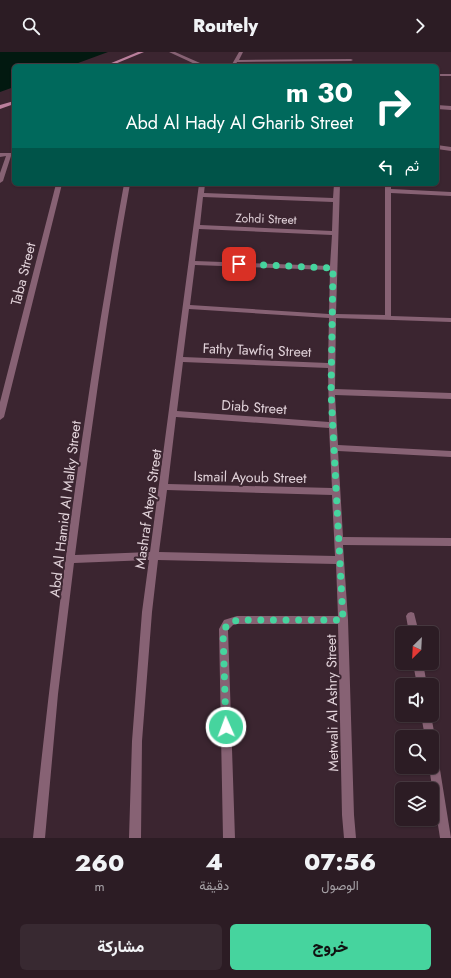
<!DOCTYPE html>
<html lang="ar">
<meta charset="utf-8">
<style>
body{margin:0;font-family:Jost,Vazirmatn,sans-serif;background:#382931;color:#f1f3f6;direction:rtl;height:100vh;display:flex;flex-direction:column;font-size:15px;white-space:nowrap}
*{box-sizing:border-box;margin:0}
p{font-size:13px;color:#a6a1a6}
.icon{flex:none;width:22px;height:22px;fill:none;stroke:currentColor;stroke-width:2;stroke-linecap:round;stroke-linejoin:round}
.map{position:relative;height:786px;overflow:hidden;direction:ltr}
.sheet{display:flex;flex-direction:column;background:#2c1c24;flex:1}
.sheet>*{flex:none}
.top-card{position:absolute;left:12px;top:12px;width:427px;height:122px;border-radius:6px;box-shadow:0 1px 3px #0004,0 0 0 1px #483a41;direction:rtl;background:#00695c;color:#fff;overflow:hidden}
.needle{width:26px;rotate:204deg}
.fabs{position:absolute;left:395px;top:574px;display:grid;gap:8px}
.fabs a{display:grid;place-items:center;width:44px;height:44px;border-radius:6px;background:#2c1c24;box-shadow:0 1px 3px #0004,0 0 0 1px #483a41;font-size:20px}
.pin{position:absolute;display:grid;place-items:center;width:34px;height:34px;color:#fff;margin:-17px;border-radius:8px;box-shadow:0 2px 6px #0006}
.me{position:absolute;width:44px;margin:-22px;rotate:358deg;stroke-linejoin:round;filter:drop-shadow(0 0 3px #0008)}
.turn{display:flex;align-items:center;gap:14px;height:84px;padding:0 20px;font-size:18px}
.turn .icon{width:52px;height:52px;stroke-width:2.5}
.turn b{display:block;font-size:28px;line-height:34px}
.then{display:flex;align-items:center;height:38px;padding:0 20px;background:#0003;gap:8px;font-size:15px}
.eta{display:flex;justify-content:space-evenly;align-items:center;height:68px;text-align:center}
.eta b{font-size:24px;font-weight:800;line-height:28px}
.cta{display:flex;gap:8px;margin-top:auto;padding:8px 20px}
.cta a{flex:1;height:46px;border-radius:6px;background:#46d49e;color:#111;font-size:16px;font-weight:800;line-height:46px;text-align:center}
.cta a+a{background:#382931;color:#f1f3f6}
header{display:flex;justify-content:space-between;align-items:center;height:52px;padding:0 20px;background:#2c1c24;font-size:18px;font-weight:800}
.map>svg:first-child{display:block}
</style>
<header><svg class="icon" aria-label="forward" viewBox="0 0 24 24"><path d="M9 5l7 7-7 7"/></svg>Routely<svg class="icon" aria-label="search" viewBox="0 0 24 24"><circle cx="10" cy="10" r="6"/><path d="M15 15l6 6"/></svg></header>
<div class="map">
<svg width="451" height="786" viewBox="0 0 451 786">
<rect width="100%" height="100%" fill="#3b2530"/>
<path fill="#021910" d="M0,0H108L70,14H14V35L0,40Z"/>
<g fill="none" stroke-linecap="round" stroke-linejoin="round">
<path fill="#876274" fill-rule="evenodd" d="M169,0H175L200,11L213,14L197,13Z"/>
<path fill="#876274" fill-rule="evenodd" d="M239,0H243L239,8L351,7L353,8L351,9L237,10L235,14H231Z
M437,22H451V24H437Z
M437,53L451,54V58L437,57Z
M437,93L451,95V99L437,97Z
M0,101H14V103L11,104L3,129L0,131V121L6,104L0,105Z
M56,132H62L4,365L0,368V350Z
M124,132H130C108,255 91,379 75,503L150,500L199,132H205L204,141L333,146L334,132H340L336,262L385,263V132H391V137L451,140V144L391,141V264L451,266V270L336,266L335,337L451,341V347L335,343L338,393L451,399V405L338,399L343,485L451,486V494L343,493L348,568L354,763L356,786H344L342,763L338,572H237L233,573L228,578L235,786H223L219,577L224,568L237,564H338L336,512L158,508L152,560L142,689L141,786H129L132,689L142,560L149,508L74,511L58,642L45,786H33C56,567 84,348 124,132ZM203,145L333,150L332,179L200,173ZM199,177L332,183L330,214L195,209ZM195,213L330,218L329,262L190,253ZM189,257L329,266L328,311L183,305ZM183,310L328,316L329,370L177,359ZM176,365L329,376L332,436L168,432ZM167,438L332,443L335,504L159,500Z
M411,560L414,561L419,581H409L406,564L408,561Z
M413,611H423L427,633H417Z
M421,663H431L435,685L434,689H432V685H425Z
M432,694L436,695L437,699L451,786H440L429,715H432Z"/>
<path fill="#ba7f9c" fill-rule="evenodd" d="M138,0H144L110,14H104Z
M14,49V52L0,57V53Z"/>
</g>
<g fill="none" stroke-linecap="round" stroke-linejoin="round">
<path stroke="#46d49e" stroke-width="7" stroke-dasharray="0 12.6" d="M226,675L223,580L228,571L238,568H343L331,340L333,216L239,212"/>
</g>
<g text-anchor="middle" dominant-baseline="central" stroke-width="4" stroke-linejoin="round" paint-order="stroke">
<g font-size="12" fill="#e1d2d9" stroke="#3b2530">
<text transform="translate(266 167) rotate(2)">Zohdi Street</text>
</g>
<g font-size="14" fill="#e1d2d9" stroke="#3b2530">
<text transform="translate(23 222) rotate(-76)">Taba Street</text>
<text transform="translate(257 298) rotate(2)">Fathy Tawfiq Street</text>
<text transform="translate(254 355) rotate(4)">Diab Street</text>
<text transform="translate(250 425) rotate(1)">Ismail Ayoub Street</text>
<text transform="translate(65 457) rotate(-83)">Abd Al Hamid Al Malky Street</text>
<text transform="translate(148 457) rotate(-82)">Mashraf Ateya Street</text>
<text transform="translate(332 651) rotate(-91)">Metwali Al Ashry Street</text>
</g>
</g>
</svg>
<div class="fabs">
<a><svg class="needle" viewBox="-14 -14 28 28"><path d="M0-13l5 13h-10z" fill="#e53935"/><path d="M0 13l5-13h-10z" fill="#a6a1a6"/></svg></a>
<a><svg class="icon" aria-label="sound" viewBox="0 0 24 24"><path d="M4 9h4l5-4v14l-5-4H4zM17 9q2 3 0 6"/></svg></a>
<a><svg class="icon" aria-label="search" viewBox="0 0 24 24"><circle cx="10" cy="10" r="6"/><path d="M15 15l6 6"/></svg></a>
<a><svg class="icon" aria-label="layers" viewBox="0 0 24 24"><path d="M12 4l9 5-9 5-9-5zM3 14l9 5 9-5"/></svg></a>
</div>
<div class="pin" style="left:239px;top:212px;background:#d93025"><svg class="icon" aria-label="arrive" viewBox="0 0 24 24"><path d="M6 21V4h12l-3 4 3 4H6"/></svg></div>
<svg class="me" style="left:226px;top:675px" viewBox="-20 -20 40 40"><circle r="17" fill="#46d49e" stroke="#fff" stroke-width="3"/><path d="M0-11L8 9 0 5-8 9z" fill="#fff"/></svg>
<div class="top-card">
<div class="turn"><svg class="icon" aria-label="right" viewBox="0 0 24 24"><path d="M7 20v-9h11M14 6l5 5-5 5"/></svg><div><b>30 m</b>Abd Al Hady Al Gharib Street</div></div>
<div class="then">ثم<svg class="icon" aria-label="left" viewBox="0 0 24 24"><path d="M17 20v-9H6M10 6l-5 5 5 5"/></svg></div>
</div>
</div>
<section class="sheet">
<div class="eta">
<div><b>07:56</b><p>الوصول</p></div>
<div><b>4</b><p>دقيقة</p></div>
<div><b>260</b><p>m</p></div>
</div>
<div class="cta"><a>خروج</a><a>مشاركة</a></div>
</section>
